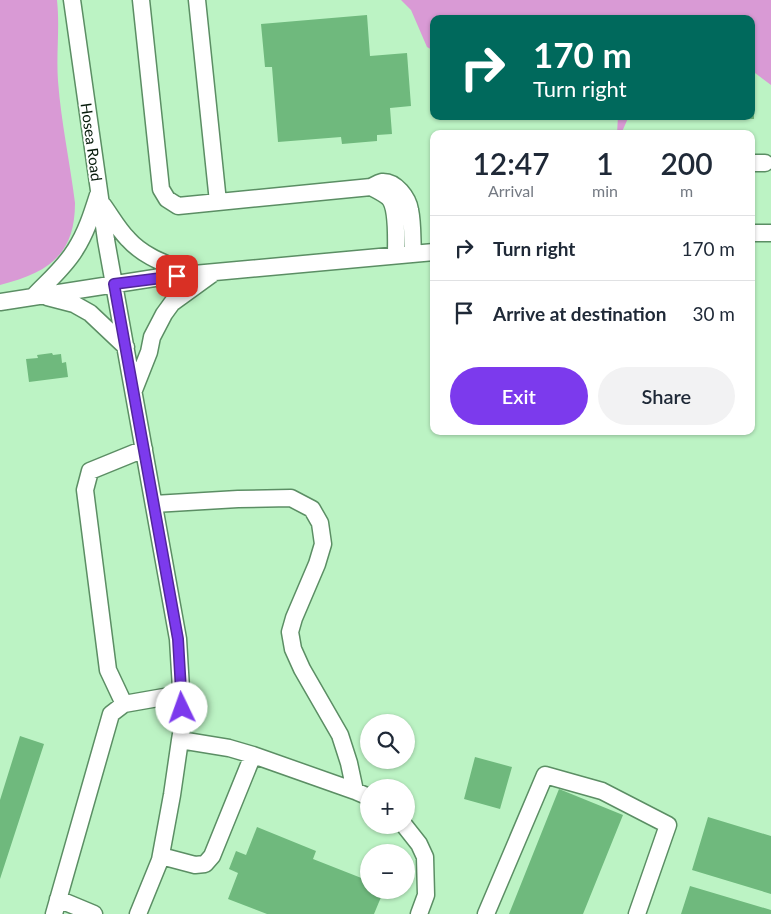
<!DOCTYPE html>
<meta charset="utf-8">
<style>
body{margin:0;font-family:Lato,sans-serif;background:#f2f2f3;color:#1f2937;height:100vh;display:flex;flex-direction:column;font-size:19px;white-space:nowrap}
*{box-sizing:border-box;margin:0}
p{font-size:16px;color:#747a83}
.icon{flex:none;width:28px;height:28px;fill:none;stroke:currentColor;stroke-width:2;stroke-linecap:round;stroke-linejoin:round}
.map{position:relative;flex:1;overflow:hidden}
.details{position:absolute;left:430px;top:130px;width:325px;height:305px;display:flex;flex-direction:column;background:#fff;border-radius:10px;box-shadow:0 1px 4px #0004}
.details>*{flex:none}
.banner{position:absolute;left:430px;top:15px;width:325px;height:105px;border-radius:10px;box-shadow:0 1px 4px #0004;background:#00695c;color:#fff;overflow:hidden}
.controls{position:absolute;left:360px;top:714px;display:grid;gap:10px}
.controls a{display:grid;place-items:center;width:55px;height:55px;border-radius:50%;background:#fff;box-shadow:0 1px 4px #0004;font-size:25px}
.pin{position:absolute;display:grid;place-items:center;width:42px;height:42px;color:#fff;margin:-21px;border-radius:10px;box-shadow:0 2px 8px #0006}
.me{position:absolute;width:55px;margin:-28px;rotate:357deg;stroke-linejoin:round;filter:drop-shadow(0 0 4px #0008)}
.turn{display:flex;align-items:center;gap:18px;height:105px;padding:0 20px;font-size:22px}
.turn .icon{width:65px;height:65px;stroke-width:2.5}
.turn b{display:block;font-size:35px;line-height:42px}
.eta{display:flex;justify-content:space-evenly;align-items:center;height:85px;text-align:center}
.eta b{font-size:30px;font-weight:600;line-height:35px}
.button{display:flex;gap:10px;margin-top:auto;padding:10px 20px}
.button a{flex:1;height:58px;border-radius:30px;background:#7c3aed;color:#fff;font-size:20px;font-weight:600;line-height:58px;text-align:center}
.button a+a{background:#f2f2f3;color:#1f2937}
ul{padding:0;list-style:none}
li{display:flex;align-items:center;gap:15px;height:65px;padding:0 20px;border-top:1px solid #e0e1e3}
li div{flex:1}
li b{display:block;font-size:19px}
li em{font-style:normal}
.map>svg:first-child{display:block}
</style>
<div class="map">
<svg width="771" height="914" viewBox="0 0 771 914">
<rect width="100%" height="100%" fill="#bcf3c4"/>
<path fill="#d99ad5" d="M0,0H57C60,28 56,53 58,81C61,122 70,162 75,203C75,256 47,273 0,285Z
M401,0H771V85L751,70V19H434V51L427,47L411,10Z
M618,116H629L621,134H617Z"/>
<path fill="#6fb97d" d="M367,15L370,56L407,53L411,106L390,108L392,134L377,135V141L342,144L341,137L278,142L272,67H265L261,24Z
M751,86H754V119L711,118V116H751Z
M52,353L53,355L61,354L62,363L66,362L68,377L29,382L26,359L38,358L37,355Z
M20,736L44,744L0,879V800Z
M475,757L512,767L500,809L464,799Z
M559,789L623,815L583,914H509Z
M708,817L771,836V894L692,870Z
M257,827L316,851L313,859L369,881V890H384L374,914H267L228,899L238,873L229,869L236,851L246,855Z
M690,886L771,910V914H681Z"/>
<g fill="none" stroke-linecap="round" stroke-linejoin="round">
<g stroke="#5b8e64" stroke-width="19">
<path id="minor" d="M72,0L106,240L178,639L183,722L180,740L172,795L160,860L138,914
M141,0L161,189L167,199L178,206L371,187C375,185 378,183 382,182C396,181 408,198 410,210C413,224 412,240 413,254
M197,0L218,202
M751,163H765
M371,187C377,190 383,193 388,197C398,206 396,242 396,255
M103,205C111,216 118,229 128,239C144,257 167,264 188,273
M751,233H771
M33,297C47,282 64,268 75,250C86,233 92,214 98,195
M47,297L74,304L90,313L126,347
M0,302L161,277L434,252
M134,390L149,352L152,337L164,314L172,303L212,274
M154,504L238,499L291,498L312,509L320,523L323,544L317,564L294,618L290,632L293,649L302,669L340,735L349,763L355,791L369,797
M124,704L108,670L85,490L90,471L144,449
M180,740L229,748L253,755L355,791
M404,825L419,844L425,857L426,895L419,914
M161,856L195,865L205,864L212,856L253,755
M58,899L94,914
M54,914L111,714L124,704L181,694
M486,914L545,775L602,791L668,825L637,914"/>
</g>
<use href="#minor" stroke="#fff" stroke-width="16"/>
</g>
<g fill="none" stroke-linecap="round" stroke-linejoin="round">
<g stroke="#51269a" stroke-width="12">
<path id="route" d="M177,276L114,284L178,639L182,708"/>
</g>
<use href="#route" stroke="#7c3aed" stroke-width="9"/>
</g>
<g text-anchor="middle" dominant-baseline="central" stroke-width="4" stroke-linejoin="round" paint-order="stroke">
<g font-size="15" fill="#071c0c" stroke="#fff">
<text transform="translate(92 142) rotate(82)">Hosea Road</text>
</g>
</g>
</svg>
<div class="controls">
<a><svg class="icon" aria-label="search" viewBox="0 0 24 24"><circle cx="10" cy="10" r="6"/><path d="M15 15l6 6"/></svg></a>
<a>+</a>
<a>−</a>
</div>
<div class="pin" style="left:177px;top:276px;background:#d93025"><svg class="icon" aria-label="arrive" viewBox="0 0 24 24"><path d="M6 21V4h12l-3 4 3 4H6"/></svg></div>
<svg class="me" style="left:182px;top:708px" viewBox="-20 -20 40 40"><circle r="19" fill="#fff"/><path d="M0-13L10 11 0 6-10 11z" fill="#7c3aed"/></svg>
<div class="banner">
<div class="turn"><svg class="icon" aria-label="right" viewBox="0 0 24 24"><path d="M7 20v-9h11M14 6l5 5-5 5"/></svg><div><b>170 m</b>Turn right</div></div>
</div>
<section class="details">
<div class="eta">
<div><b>12:47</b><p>Arrival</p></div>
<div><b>1</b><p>min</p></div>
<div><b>200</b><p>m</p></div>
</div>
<ul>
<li><svg class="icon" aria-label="right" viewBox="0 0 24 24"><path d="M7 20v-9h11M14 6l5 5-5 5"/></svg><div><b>Turn right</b></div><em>170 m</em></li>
<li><svg class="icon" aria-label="arrive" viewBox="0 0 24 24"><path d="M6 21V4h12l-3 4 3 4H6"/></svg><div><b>Arrive at destination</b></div><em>30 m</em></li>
</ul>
<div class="button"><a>Exit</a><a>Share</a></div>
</section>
</div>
